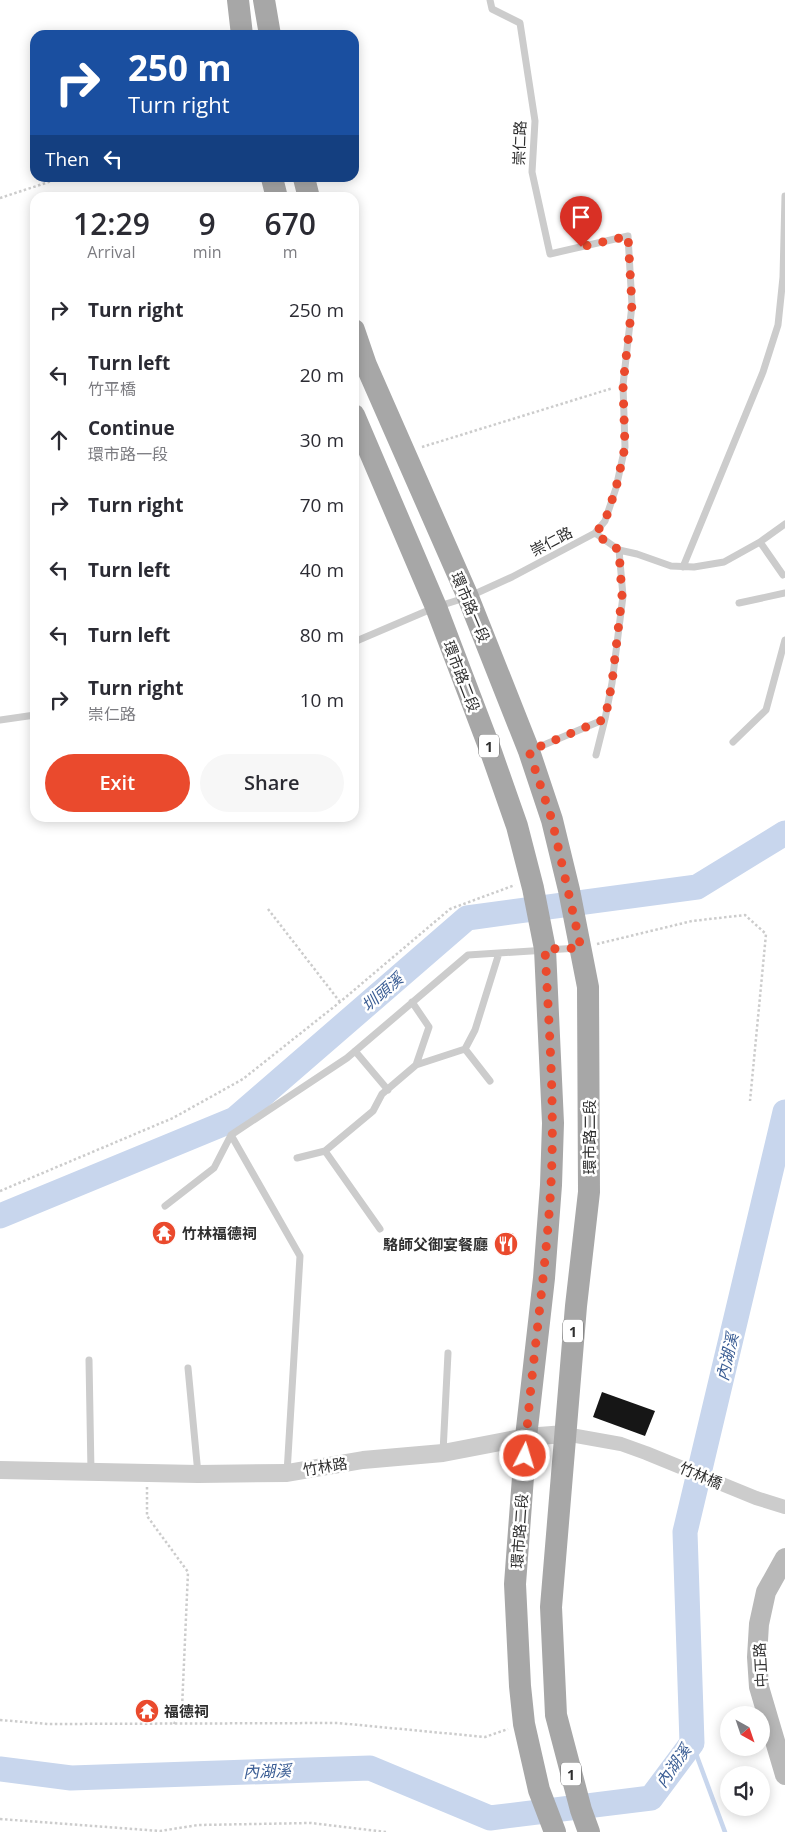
<!DOCTYPE html>
<meta charset="utf-8">
<style>
body{margin:0;font-family:"Open Sans","Noto Sans TC",sans-serif;background:#f7f7f7;color:#2b2b33;height:100vh;display:flex;flex-direction:column;font-size:19px;white-space:nowrap}
*{box-sizing:border-box;margin:0}
p{font-size:16px;color:#7c7c81}
.icon{flex:none;width:28px;height:28px;fill:none;stroke:currentColor;stroke-width:2;stroke-linecap:round;stroke-linejoin:round}
.map{position:relative;flex:1;overflow:hidden}
.details{position:absolute;left:30px;top:192px;width:329px;height:630px;display:flex;flex-direction:column;background:#fff;border-radius:15px;box-shadow:0 2px 12px #0003}
.details>*{flex:none}
.hud{position:absolute;left:30px;top:30px;width:329px;height:152px;border-radius:15px;box-shadow:0 2px 12px #0003;background:#1a4fa0;color:#fff;overflow:hidden}
.needle{width:32px;rotate:140deg}
.tools{position:absolute;left:720px;top:1706px;display:grid;gap:10px}
.tools a{display:grid;place-items:center;width:50px;height:50px;border-radius:50%;background:#fff;box-shadow:0 2px 12px #0003;font-size:25px}
.pin{position:absolute;display:grid;place-items:center;width:42px;height:42px;color:#fff;margin:-51px -21px;border-radius:50% 50% 50% 0;rotate:-45deg;box-shadow:0 0 5px #0007}
.pin .icon{rotate:45deg}
.me{position:absolute;width:55px;margin:-28px;rotate:5deg;stroke-linejoin:round;filter:drop-shadow(0 0 4px #0008)}
.turn{display:flex;align-items:center;gap:18px;height:105px;padding:0 15px;font-size:22px}
.turn .icon{width:65px;height:65px;stroke-width:2.5}
.turn b{display:block;font-size:35px;line-height:42px}
.then{display:flex;align-items:center;height:48px;padding:0 15px;background:#0003;gap:10px;font-size:19px}
.eta{display:flex;justify-content:space-evenly;align-items:center;height:85px;text-align:center}
.eta b{font-size:30px;font-weight:600;line-height:35px}
.action{display:flex;gap:10px;margin-top:auto;padding:10px 15px}
.action a{flex:1;height:58px;border-radius:30px;background:#ea4a2d;color:#fff;font-size:20px;font-weight:600;line-height:58px;text-align:center}
.action a+a{background:#f7f7f7;color:#2b2b33}
ul{padding:0;list-style:none}
li{display:flex;align-items:center;gap:15px;height:65px;padding:0 15px}
li div{flex:1}
li b{display:block;font-size:19px}
li em{font-style:normal}
.map>svg:first-child{display:block}
</style>
<div class="map">
<svg width="785" height="1832" viewBox="0 0 785 1832">
<rect width="100%" height="100%" fill="#fff"/>
<g fill="none" stroke-linecap="round" stroke-linejoin="round">
<path stroke="#c8d6ed" stroke-width="4.5" d="M692,1743L725,1832"/>
<path stroke="#c8d6ed" stroke-width="25" d="M0,1216L235,1119L467,918L697,887L785,833
M0,1769L71,1778L370,1768L490,1818L651,1798L692,1743L685,1532L785,1112"/>
</g>
<path fill="#161616" d="M602,1392L655,1411L645,1436L593,1417Z"/>
<g fill="none" stroke-linecap="round" stroke-linejoin="round">
<path stroke="#ccc" stroke-width="2.5" stroke-dasharray="2.5 2.5" stroke-linecap="butt" d="M0,198L61,178
M422,447L613,388
M268,909L340,1002
M597,944L692,921L745,915L766,934L750,1101
M0,1191L173,1118L243,1079L340,1002L450,909L515,885
M147,1487V1516L188,1572L182,1708L174,1724
M0,1720L48,1724L338,1723L485,1737L508,1729
M0,1819L160,1831L198,1825L311,1823L386,1832"/>
<path stroke="#ccc" stroke-width="7" d="M595,533L619,550L637,554L671,566L694,567L724,562L760,542L785,524
M760,542L783,575
M683,567L763,372L778,325L783,277L785,196
M739,603L785,593
M354,642L436,607L468,597L512,577L595,533L605,521L616,488L625,447L623,385L632,305L628,236L550,254L532,172L535,121L520,23L492,9L490,0
M0,720L35,715
M733,742L766,710L785,640
M532,750L605,719L612,683L623,596L619,550
M596,755L605,719
M412,1002L429,1027L416,1065
M465,1049L490,1081
M355,1051L388,1090
M231,1135L300,1256L287,1473
M297,1158L325,1151
M165,1206L214,1168L231,1135L347,1058L468,955L578,948
M380,1229L325,1151L373,1111L382,1094L416,1065L465,1049L475,1030L499,953
M89,1360L91,1472
M188,1368L198,1474
M443,1452L448,1353"/>
<path stroke="#ccc" stroke-width="14" d="M565,1434L621,1444L646,1453L756,1498L785,1507"/>
<path stroke="#ccc" stroke-width="18" d="M0,1470L198,1474L287,1473L363,1460L443,1453L526,1437L565,1434"/>
<path stroke="#b9b9b9" stroke-width="20" d="M785,1558L766,1592L759,1624L757,1657L759,1687L785,1775"/>
<path stroke="#a7a7a7" stroke-width="22" d="M238,0L242,35
M264,0L270,35
M272,178L277,198
M304,178L309,198
M354,330L366,365L468,597L529,751L552,820L569,890L588,987L589,1192L576,1306L551,1607L556,1715L581,1810L589,1832
M354,415L436,607L490,749L517,826L533,888L545,949L553,1123L551,1185L544,1278L526,1437L515,1584L520,1686L524,1724L539,1790L555,1832"/>
</g>
<g fill="none" stroke-linecap="round" stroke-linejoin="round">
<path stroke="#ea4a2d" stroke-width="9" stroke-dasharray="0 16.2" d="M525,1456C531,1365 546,1275 551,1184C555,1105 549,1027 545,949L581,948L552,820L529,751L605,719L612,683L622,596L619,550L595,534L605,521L616,488L625,447L623,385L632,305L628,236L581,247"/>
</g>
<defs>
<g id="temple-disc" transform="scale(1.25)"><circle r="9.5" fill="#ea4a2d" stroke="#fff"/><path d="M0-6L5-2H3V0L6.5 2.5H4V6H1.5V3h-3V6H-4V2.5H-6.5L-3 0V-2H-5Z" fill="#fff"/></g>
<g id="restaurant-disc" transform="scale(1.25)"><circle r="9.5" fill="#ea4a2d" stroke="#fff"/><path d="M-5-6h1v4h1v-4h1v4h1v-4h1v5L-1.5 .5V6h-2V.5L-5-1ZM5-6V6H3V1.5H1.5Q1.5-4 5-6Z" fill="#fff"/></g>
</defs>
<g fill-rule="evenodd">
<use href="#temple-disc" x="164" y="1233"/>
<use href="#restaurant-disc" x="506" y="1244"/>
<use href="#temple-disc" x="147" y="1711"/>
</g>
<g text-anchor="middle" dominant-baseline="central" stroke-width="5" stroke-linejoin="round" paint-order="stroke">
<g fill="#fff" stroke="#6d6d6d" stroke-width="1">
<rect x="479" y="734.5" width="20" height="23" rx="4"/>
<rect x="563" y="1319.5" width="20" height="23" rx="4"/>
<rect x="561" y="1762.5" width="20" height="23" rx="4"/>
</g>
<g font-size="14" font-weight="bold" fill="#2f2f2f">
<text x="489" y="746">1</text>
<text x="573" y="1331">1</text>
<text x="571" y="1774">1</text>
</g>
<g font-size="15" fill="#2f2f2f" stroke="#fff">
<text transform="translate(519 143) rotate(-88)">崇仁路</text>
<text transform="translate(551 541) rotate(-28)">崇仁路</text>
<text transform="translate(471 607) rotate(67)">環市路一段</text>
<text transform="translate(462 676) rotate(69)">環市路二段</text>
<text transform="translate(589 1137) rotate(-90)">環市路二段</text>
<text transform="translate(325 1466) rotate(-9)">竹林路</text>
<text transform="translate(701 1475) rotate(23)">竹林橋</text>
<text transform="translate(519 1531) rotate(-86)">環市路二段</text>
<text transform="translate(760 1665) rotate(-93)">中正路</text>
</g>
<g font-size="15" font-weight="bold" fill="#2f2f2f" stroke="#fff" text-anchor="start">
<text x="182" y="1233">竹林福德祠</text>
<text x="488" y="1244" text-anchor="end">駱師父御宴餐廳</text>
<text x="164" y="1711">福德祠</text>
</g>
<g font-size="16" font-style="italic" fill="#3a5d94" stroke="#fff">
<text transform="translate(382 992) rotate(-41)">圳頭溪</text>
<text transform="translate(727 1357) rotate(-77)">內湖溪</text>
<text transform="translate(673 1766) rotate(-55)">內湖溪</text>
<text transform="translate(267 1771) rotate(-2)">內湖溪</text>
</g>
</g>
</svg>
<div class="tools">
<a><svg class="needle" viewBox="-14 -14 28 28"><path d="M0-13l5 13h-10z" fill="#e53935"/><path d="M0 13l5-13h-10z" fill="#7c7c81"/></svg></a>
<a><svg class="icon" aria-label="sound" viewBox="0 0 24 24"><path d="M4 9h4l5-4v14l-5-4H4zM17 9q2 3 0 6"/></svg></a>
</div>
<div class="pin" style="left:581px;top:247px;background:#d93025"><svg class="icon" aria-label="arrive" viewBox="0 0 24 24"><path d="M6 21V4h12l-3 4 3 4H6"/></svg></div>
<svg class="me" style="left:525px;top:1456px" viewBox="-20 -20 40 40"><circle r="17" fill="#ea4a2d" stroke="#fff" stroke-width="3"/><path d="M0-11L8 9 0 5-8 9z" fill="#fff"/></svg>
<div class="hud">
<div class="turn"><svg class="icon" aria-label="right" viewBox="0 0 24 24"><path d="M7 20v-9h11M14 6l5 5-5 5"/></svg><div><b>250 m</b>Turn right</div></div>
<div class="then">Then<svg class="icon" aria-label="left" viewBox="0 0 24 24"><path d="M17 20v-9H6M10 6l-5 5 5 5"/></svg></div>
</div>
<section class="details">
<div class="eta">
<div><b>12:29</b><p>Arrival</p></div>
<div><b>9</b><p>min</p></div>
<div><b>670</b><p>m</p></div>
</div>
<ul>
<li><svg class="icon" aria-label="right" viewBox="0 0 24 24"><path d="M7 20v-9h11M14 6l5 5-5 5"/></svg><div><b>Turn right</b></div><em>250 m</em></li>
<li><svg class="icon" aria-label="left" viewBox="0 0 24 24"><path d="M17 20v-9H6M10 6l-5 5 5 5"/></svg><div><b>Turn left</b><p>竹平橋</p></div><em>20 m</em></li>
<li><svg class="icon" aria-label="ahead" viewBox="0 0 24 24"><path d="M12 20V5M6 11l6-6 6 6"/></svg><div><b>Continue</b><p>環市路一段</p></div><em>30 m</em></li>
<li><svg class="icon" aria-label="right" viewBox="0 0 24 24"><path d="M7 20v-9h11M14 6l5 5-5 5"/></svg><div><b>Turn right</b></div><em>70 m</em></li>
<li><svg class="icon" aria-label="left" viewBox="0 0 24 24"><path d="M17 20v-9H6M10 6l-5 5 5 5"/></svg><div><b>Turn left</b></div><em>40 m</em></li>
<li><svg class="icon" aria-label="left" viewBox="0 0 24 24"><path d="M17 20v-9H6M10 6l-5 5 5 5"/></svg><div><b>Turn left</b></div><em>80 m</em></li>
<li><svg class="icon" aria-label="right" viewBox="0 0 24 24"><path d="M7 20v-9h11M14 6l5 5-5 5"/></svg><div><b>Turn right</b><p>崇仁路</p></div><em>10 m</em></li>
</ul>
<div class="action"><a>Exit</a><a>Share</a></div>
</section>
</div>
